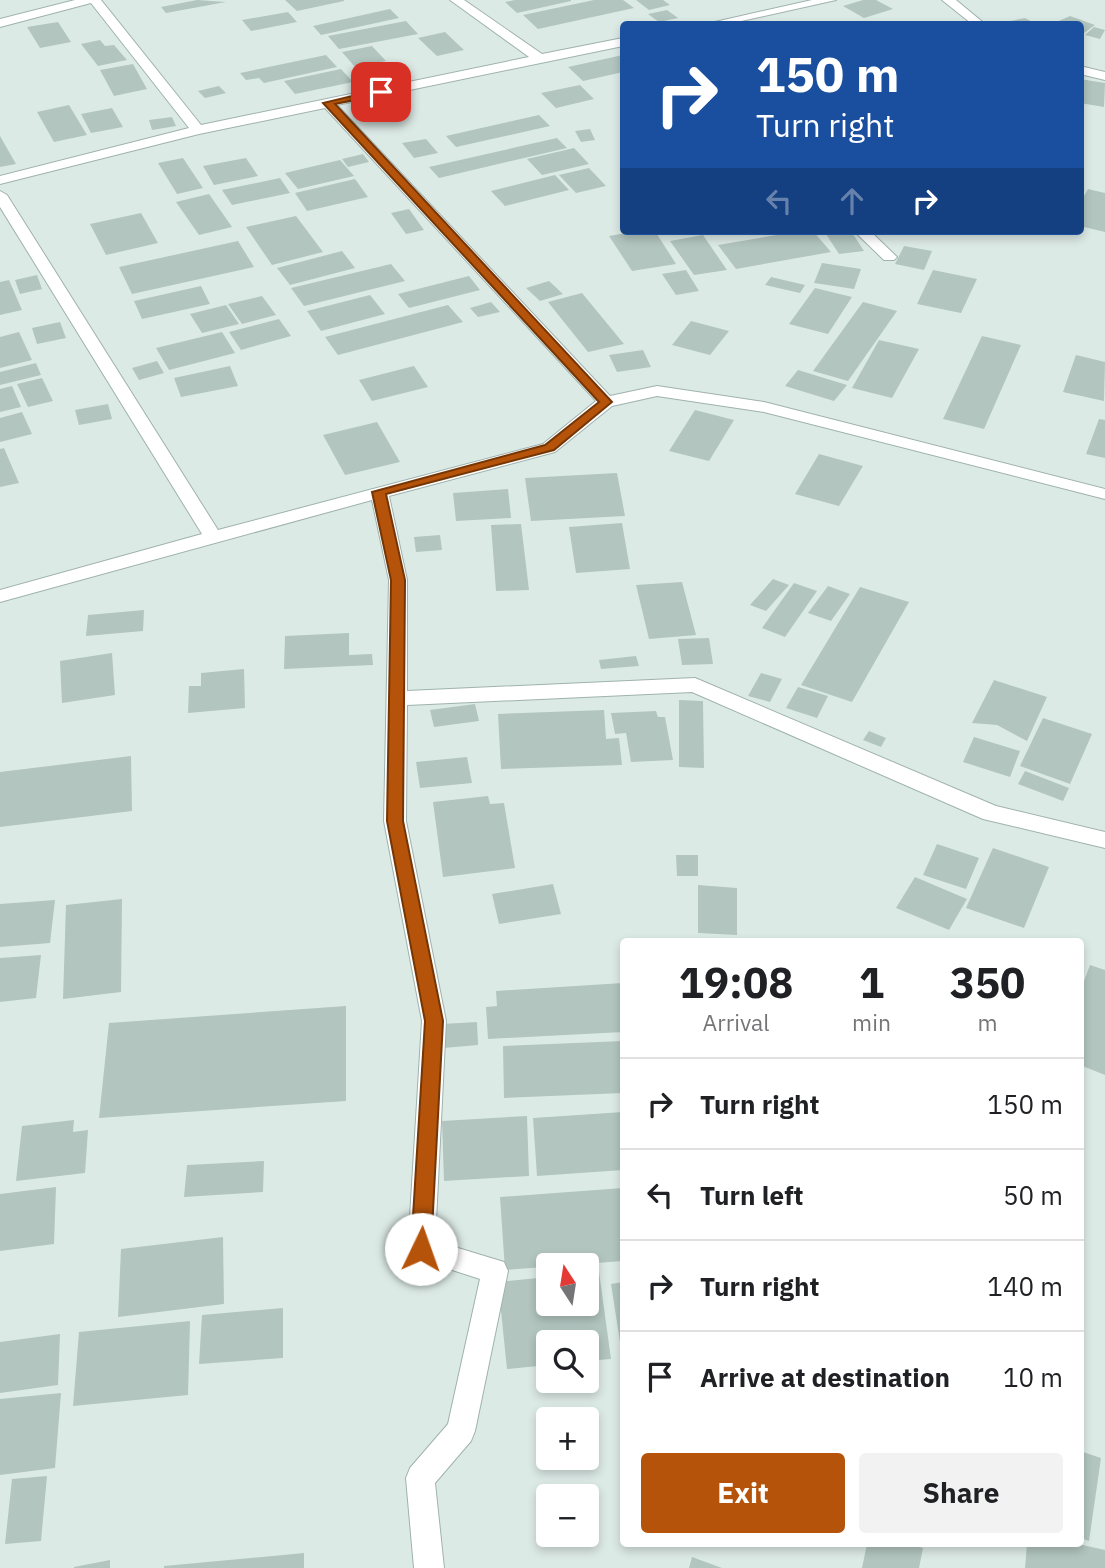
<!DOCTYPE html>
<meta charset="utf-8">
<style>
body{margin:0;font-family:"IBM Plex Sans",sans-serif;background:#f2f2f2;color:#202124;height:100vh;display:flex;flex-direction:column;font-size:26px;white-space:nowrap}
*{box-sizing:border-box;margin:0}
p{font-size:23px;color:#757577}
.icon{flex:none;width:38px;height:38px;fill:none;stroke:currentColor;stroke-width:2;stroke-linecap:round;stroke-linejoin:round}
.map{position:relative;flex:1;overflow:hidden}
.details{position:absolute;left:620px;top:938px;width:464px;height:609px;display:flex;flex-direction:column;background:#fff;border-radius:7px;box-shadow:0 4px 10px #0003}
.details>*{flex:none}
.guide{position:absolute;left:620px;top:21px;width:464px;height:214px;border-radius:7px;box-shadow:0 4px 10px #0003;background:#1a4fa0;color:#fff;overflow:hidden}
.needle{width:46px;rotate:348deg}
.buttons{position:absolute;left:536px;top:1253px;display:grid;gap:14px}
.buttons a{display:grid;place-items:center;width:63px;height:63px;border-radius:7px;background:#fff;box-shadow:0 4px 10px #0003;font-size:35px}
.pin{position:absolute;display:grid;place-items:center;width:60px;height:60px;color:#fff;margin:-30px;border-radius:14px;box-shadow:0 4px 10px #0006}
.me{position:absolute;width:77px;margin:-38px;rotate:3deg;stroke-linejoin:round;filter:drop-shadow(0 0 5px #0008)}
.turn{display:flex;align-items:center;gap:24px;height:147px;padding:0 21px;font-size:32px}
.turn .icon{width:91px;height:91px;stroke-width:2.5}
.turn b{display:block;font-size:49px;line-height:60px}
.lanes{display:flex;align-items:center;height:66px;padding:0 21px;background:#0003;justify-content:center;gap:35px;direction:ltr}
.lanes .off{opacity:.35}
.eta{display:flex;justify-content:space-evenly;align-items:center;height:119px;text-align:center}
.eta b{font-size:42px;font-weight:700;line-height:49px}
.button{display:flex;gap:14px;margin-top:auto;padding:14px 21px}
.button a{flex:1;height:80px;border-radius:7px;background:#b45309;color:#fff;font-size:28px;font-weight:700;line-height:80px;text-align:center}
.button a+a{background:#f2f2f2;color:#202124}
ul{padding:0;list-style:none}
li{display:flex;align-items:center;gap:21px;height:91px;padding:0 21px;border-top:2px solid #e0e0e0}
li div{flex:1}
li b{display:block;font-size:26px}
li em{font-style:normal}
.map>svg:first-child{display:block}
</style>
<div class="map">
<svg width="1105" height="1568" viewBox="0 0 1105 1568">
<rect width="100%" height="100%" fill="#dceae6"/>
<path fill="#b2c5bf" d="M197,0L226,2L166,13L161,7Z
M285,0H344V1L297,11Z
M515,0H571V1L517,13L505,2Z
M594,0H623L634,8L538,29L523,15Z
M636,0H663L670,5L649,10Z
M863,0H876L893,9L864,18L843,6Z
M390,9L399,18L321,35L313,26Z
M667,10L678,18L659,22L648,14Z
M288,12L297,22L251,31L242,20Z
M1070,16L1095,25L1080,36V24H1052Z
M1025,18L1036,24H1000V23Z
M406,21L418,34L339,49L328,36Z
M58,22L71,42L40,48L27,27Z
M1094,27L1105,30L1100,39L1085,35Z
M445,32L464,50L437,56L418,38Z
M100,40L105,46L114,45L127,60L98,66L81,44Z
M372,46L386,61L355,67L342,52Z
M326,55L337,67L264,83L259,78L246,80L240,73Z
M623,55V72L583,81L568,67Z
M133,64L147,89L114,96L100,70Z
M390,64L399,76L366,82L357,70Z
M341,69L353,82L295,94L284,81Z
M1080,79L1105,83L1104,107L1080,103Z
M580,85L594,99L556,108L541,93Z
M219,86L226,93L205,98L198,91Z
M69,105L87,135L54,142L37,112Z
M112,108L123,127L91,133L81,114Z
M539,115L550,126L456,147L446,136Z
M172,117L176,126L152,130L149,120Z
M590,129L595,140L581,142L575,131Z
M0,136L16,164L0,167Z
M557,138L567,148L439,178L429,167Z
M426,139L438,153L414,158L402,143Z
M574,148L589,164L542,175L527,159Z
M363,154L369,162L348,167L342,159Z
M183,158L203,188L177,194L158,163Z
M246,158L258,176L214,185L203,166Z
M340,160L354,176L298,189L285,173Z
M589,168L606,186L576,193L559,175Z
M555,175L569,190L505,206L491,191Z
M280,178L290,193L232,205L222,190Z
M355,179L368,197L307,211L295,193Z
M1088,189L1105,193V232L1080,226V203Z
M209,194L232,227L199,235L176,202Z
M409,209L424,230L406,234L391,213Z
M141,213L158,243L106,255L90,224Z
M296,216L323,252L272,265L246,227Z
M638,231H655L676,264L632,271L609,236Z
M801,231H813L831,252L736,269L718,245Z
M824,231H851L864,251L839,254Z
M703,235L727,270L694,275L670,241Z
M238,241L254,267L132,294L119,267Z
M904,246L932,251L924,270L895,264Z
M342,251L355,268L290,285L277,268Z
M822,263L861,269L854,289L814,283Z
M391,264L405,281L304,306L291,288Z
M686,270L699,291L676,295L662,274Z
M933,270L977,279L961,313L917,304Z
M37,275L42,289L20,294L15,280Z
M469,276L480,290L409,308L398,294Z
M771,277L805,285L800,293L765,285Z
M9,280L22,310L0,315V282Z
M549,281L563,294L540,301L526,288Z
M201,286L210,304L142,319L134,301Z
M815,288L852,297L828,334L789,324Z
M582,293L624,344L588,352L548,302Z
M370,295L385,314L321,331L307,311Z
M262,296L276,315L242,324L228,304Z
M491,302L500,312L478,317L470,308Z
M863,302L897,311L848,381L813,371Z
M226,305L239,324L202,333L190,314Z
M448,305L463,322L338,355L325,337Z
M279,319L291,336L241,350L229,332Z
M691,321L729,331L710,355L672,345Z
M60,322L66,338L37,344L32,328Z
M19,332L32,360L0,368V337Z
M222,332L235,353L169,370L156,348Z
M982,336L1021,345L984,429L943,419Z
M879,340L919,349L892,398L852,388Z
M643,350L651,367L617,372L609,355Z
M1076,355L1105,362L1104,401L1063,392Z
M157,361L164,373L139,380L132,368Z
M36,363L41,375L0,385V372Z
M230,366L238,386L181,397L174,378Z
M414,366L428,387L372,401L359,380Z
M798,370L847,385L834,401L785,386Z
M42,378L53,401L28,407L17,384Z
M12,386L21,407L0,412V389Z
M108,404L112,419L79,425L75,410Z
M695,410L734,420L709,461L669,451Z
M22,412L32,434L0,442V418Z
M1099,419L1105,420V458L1086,454Z
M377,422L400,462L345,475L323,435Z
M4,448L19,483L0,487V449Z
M819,454L863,466L839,506L795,494Z
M617,473L625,516L531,521L525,478Z
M508,489L511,518L456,521L453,493Z
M622,523L630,569L576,573L569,527Z
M521,524L529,590L496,591L491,525Z
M440,535L442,550L416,552L414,537Z
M773,579L789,585L766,611L750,605Z
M682,582L696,635L649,639L636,585Z
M794,583L817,591L785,637L762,628Z
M828,586L850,594L831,621L808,613Z
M860,587L909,602L852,702L801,685Z
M144,610L143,631L86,636L88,615Z
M349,633V655L372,654L373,665L284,669L285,636Z
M709,638L713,664L682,665L678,639Z
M112,653L115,695L62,703L60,661Z
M636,656L639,666L601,669L599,660Z
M244,669L245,708L188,713L189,686H201V673Z
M761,673L782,679L770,702L748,696Z
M994,680L1047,697L1027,741L997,725L972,723Z
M798,687L828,696L817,718L786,708Z
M679,700L703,701L704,768L679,767Z
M475,704L479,721L434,727L430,710Z
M604,710L606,739L619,738L622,765L501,769L498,714Z
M656,711L658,717H665L673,760L631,762L626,733L615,734L611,713Z
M1043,718L1092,734L1070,784L1020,766Z
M869,731L886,738L881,747L863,740Z
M974,737L1020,751L1010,777L963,762Z
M131,756L132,811L0,827V772Z
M467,757L472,783L420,788L416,762Z
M1025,771L1069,788L1063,801L1018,784Z
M488,796L490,804L504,803L515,868L443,877L433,802Z
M937,844L979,858L966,889L923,875Z
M993,848L1049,867L1024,928L966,908Z
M676,855H698V876H677Z
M915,877L967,899L949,930L896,908Z
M553,884L561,914L499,924L492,894Z
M698,885L737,888V935L698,933Z
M122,899L121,992L63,999L66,905Z
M55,900L50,943L0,947V904Z
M41,955L36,998L0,1002V958Z
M1090,965L1105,970V1075L1080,1065V992Z
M623,983V1032L488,1039L486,1007L497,1006L496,991Z
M346,1006V1101L99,1118L109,1023Z
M477,1022L478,1045L443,1048L442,1024Z
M623,1041V1093L504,1098L503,1046Z
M623,1112V1170L537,1176L533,1118Z
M527,1116L529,1176L444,1181L442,1121Z
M74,1120L73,1132L88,1130L85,1173L16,1181L22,1126Z
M264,1161L263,1192L184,1197L187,1165Z
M56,1187L54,1244L0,1251V1194Z
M623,1188V1261L505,1270L500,1197Z
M223,1237L224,1304L118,1317L121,1249Z
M599,1272L611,1359L586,1361V1342H548V1365L507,1369L498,1282L548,1277V1304H586V1274Z
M623,1282V1341L620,1342L611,1284Z
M283,1308V1358L199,1364L202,1315Z
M190,1321L188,1395L73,1406L79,1332Z
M60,1334L58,1385L0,1393V1342Z
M61,1393L55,1468L0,1475V1399Z
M1080,1451L1101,1458L1089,1541L1080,1538Z
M47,1476L41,1541L5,1544L12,1479Z
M867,1544H907L923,1548L919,1568H862Z
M1027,1544H1078L1105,1550V1568H1025Z
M304,1553V1568H164V1566Z
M692,1557L722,1568H689Z
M110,1560V1568H74V1567Z"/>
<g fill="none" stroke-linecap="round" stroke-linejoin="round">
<g stroke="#9fb2ae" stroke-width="2">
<path id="street" d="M75,0H101L201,125L529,57L450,0H464L542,54L623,38V46L337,105L610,396L657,386L764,402L1105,489V499L764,412L657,396L612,406L555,452L389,496L407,580V691L695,678L996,806L1105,832V848L983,819L692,692L407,705L406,821L446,1021L435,1241L504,1262L508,1271L475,1431L471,1441L435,1483L444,1568H414L406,1478L410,1468L448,1424L480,1279L412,1257L408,1249L422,1021L384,821L389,580L372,500L0,602V590L202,534L0,207V191L7,195L218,530L543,444L596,401L325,108L199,134L0,184V176L189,128L91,3L0,27V19Z
M812,0H836L728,24H706Z
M942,0H956L985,24H972Z
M1080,66L1105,72V80L1080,74Z
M854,231H870L897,257L894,260H884Z"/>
</g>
<use href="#street" fill="#fff" fill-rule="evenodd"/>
</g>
<path fill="#b45309" stroke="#753606" stroke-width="2" d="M381,89L385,94L335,104L612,402L554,450L386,494L405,580L403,821L443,1021L431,1249L428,1255L421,1258L414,1255L411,1249L425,1021L387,821L391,580L372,492L545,445L599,402L323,103Z"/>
</svg>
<div class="buttons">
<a><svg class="needle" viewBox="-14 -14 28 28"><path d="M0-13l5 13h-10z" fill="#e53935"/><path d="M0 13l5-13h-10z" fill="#757577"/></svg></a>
<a><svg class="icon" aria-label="search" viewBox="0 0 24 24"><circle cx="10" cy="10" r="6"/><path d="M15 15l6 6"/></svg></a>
<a>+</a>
<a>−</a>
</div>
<div class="pin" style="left:381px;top:92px;background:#d93025"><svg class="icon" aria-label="arrive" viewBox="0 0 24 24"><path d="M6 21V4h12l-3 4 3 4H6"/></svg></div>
<svg class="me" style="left:421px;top:1249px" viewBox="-20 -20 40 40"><circle r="19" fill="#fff"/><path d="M0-13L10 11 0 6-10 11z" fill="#b45309"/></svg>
<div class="guide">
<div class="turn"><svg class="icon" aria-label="right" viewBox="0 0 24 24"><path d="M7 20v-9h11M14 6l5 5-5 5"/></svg><div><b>150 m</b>Turn right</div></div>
<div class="lanes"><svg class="icon off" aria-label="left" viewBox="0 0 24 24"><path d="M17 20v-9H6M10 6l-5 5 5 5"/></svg><svg class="icon off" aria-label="ahead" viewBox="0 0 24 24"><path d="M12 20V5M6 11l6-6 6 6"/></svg><svg class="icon" aria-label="right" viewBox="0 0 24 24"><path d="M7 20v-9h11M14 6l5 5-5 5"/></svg></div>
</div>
<section class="details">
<div class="eta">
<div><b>19:08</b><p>Arrival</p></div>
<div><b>1</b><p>min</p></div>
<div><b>350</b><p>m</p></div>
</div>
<ul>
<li><svg class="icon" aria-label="right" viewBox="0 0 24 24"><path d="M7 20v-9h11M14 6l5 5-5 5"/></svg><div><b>Turn right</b></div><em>150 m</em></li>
<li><svg class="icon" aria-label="left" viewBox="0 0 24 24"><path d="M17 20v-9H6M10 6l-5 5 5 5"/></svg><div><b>Turn left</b></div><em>50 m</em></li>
<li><svg class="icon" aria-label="right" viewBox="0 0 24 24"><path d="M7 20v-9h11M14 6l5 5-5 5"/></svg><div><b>Turn right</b></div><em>140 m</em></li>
<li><svg class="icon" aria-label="arrive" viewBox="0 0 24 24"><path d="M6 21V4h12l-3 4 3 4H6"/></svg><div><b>Arrive at destination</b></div><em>10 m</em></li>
</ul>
<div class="button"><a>Exit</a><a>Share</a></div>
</section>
</div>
